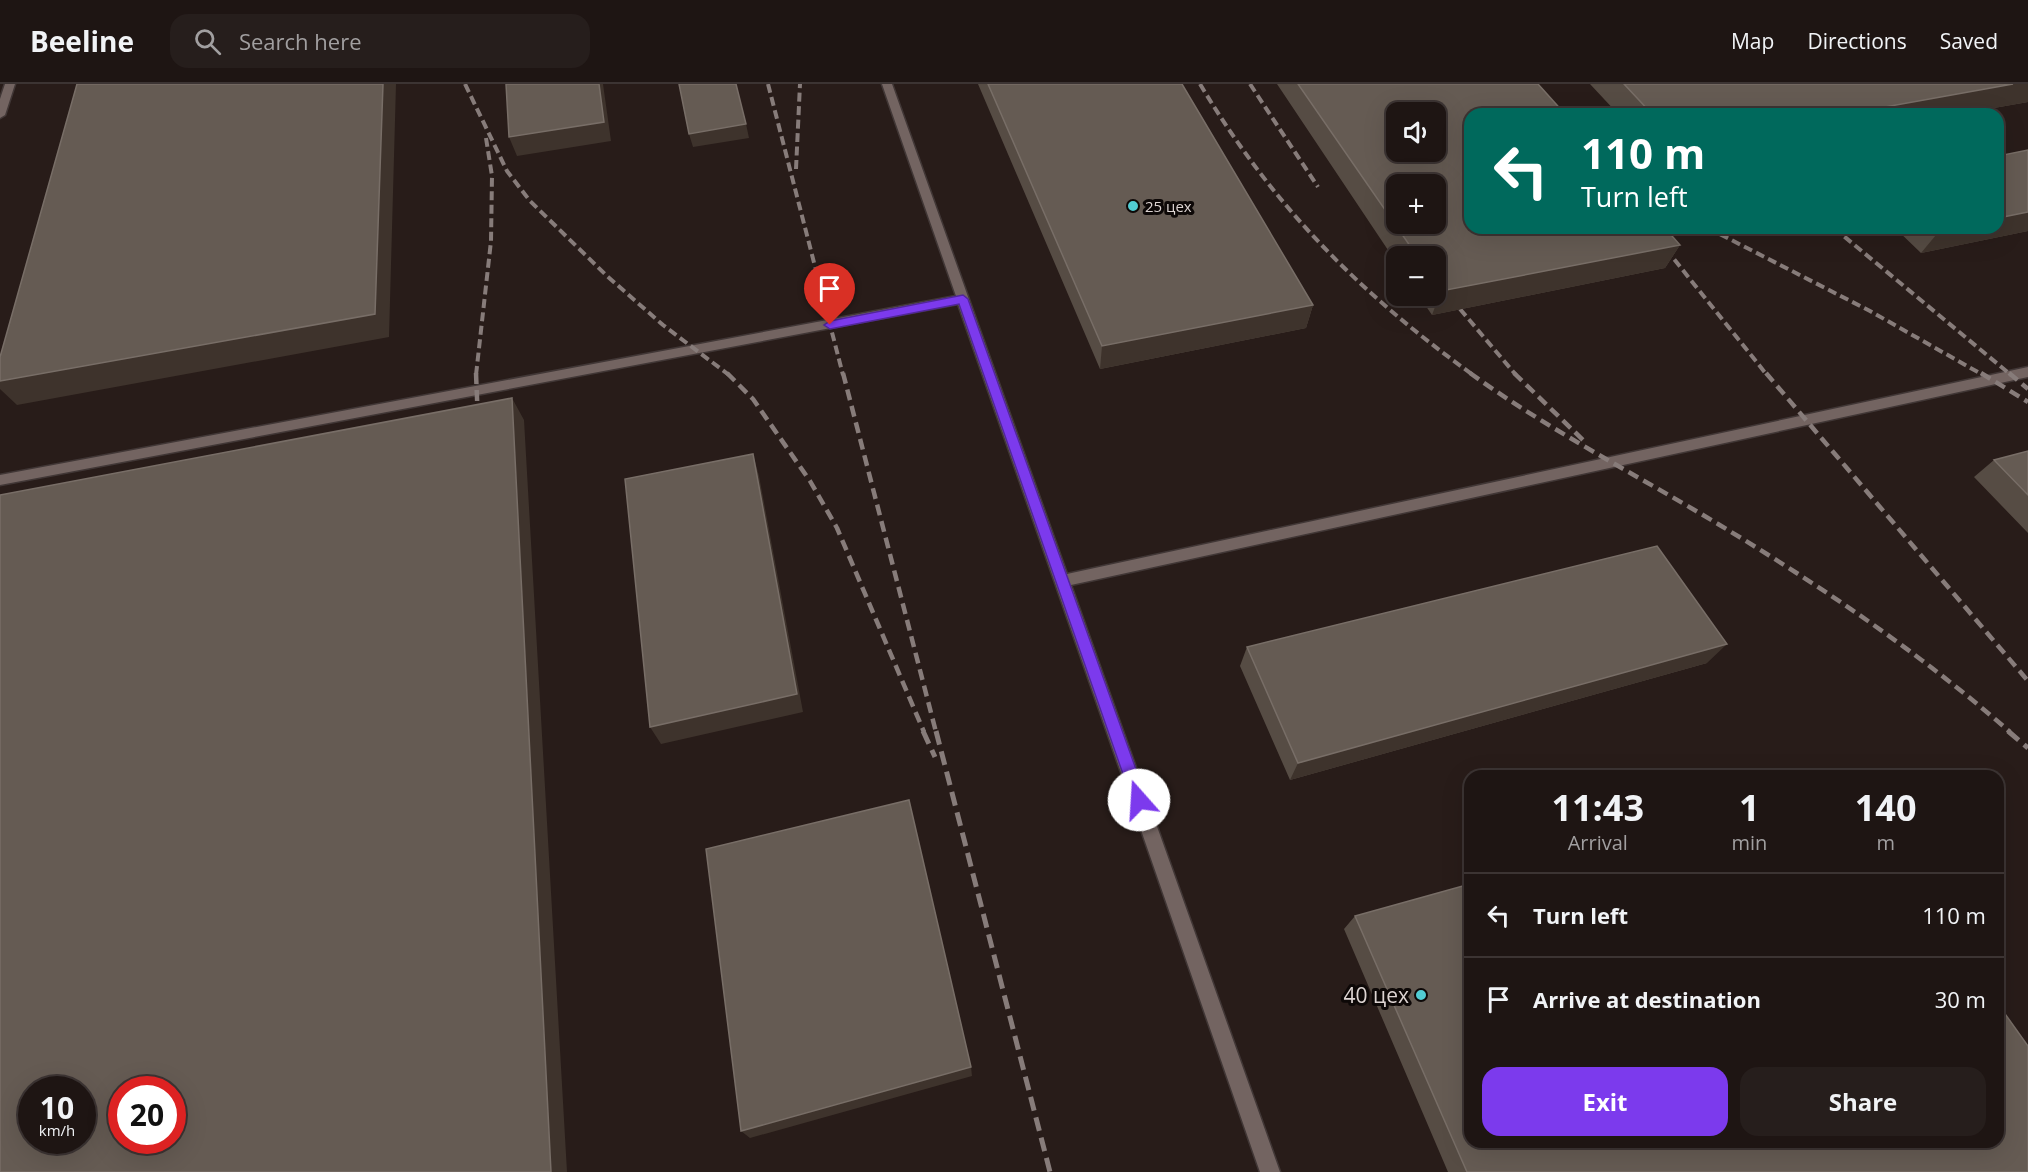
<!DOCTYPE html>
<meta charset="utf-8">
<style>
body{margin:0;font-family:"Open Sans",sans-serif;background:#261e1c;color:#f1f3f6;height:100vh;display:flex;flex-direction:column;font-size:22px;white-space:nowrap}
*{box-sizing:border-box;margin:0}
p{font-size:20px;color:#a19fa0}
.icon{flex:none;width:33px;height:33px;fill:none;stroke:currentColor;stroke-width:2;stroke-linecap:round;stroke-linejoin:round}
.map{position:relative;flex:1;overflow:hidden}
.panel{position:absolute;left:1464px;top:686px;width:540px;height:378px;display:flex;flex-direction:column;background:#1e1513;border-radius:18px;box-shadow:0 6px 24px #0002,0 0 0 2px #3c3433}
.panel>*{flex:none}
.guide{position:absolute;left:1464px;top:24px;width:540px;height:126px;border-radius:18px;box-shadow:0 6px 24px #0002,0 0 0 2px #3c3433;background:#00695c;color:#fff;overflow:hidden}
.controls{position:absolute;left:1386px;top:18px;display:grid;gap:12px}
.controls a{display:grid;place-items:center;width:60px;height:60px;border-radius:12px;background:#1e1513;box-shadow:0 6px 24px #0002,0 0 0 2px #3c3433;font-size:30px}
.speed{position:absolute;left:18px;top:992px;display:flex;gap:12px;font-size:30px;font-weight:700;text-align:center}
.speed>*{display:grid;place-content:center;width:78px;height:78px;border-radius:50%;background:#1e1513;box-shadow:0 6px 24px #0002,0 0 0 2px #3c3433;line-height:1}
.speed small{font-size:15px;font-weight:400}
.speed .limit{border:9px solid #d22;background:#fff;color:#111}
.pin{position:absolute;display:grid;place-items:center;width:51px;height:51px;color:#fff;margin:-62px -26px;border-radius:50% 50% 50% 0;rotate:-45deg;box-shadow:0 0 6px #0007}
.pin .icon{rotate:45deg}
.me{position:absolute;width:66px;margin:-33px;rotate:341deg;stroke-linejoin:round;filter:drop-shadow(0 0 4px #0008)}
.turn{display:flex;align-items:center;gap:21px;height:126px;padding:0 18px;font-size:27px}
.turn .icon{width:78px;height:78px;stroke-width:2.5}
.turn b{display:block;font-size:42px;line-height:51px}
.eta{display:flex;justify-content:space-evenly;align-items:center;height:102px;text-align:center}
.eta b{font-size:36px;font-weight:700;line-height:42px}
.action{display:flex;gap:12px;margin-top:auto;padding:12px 18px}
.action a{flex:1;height:69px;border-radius:18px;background:#7c3aed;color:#fff;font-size:24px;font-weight:700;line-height:69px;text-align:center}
.action a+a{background:#261e1c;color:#f1f3f6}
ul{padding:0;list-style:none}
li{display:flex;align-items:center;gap:18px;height:84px;padding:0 18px;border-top:2px solid #3c3433}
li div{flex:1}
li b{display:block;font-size:22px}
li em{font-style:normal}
header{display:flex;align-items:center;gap:36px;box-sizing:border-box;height:84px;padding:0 30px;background:#1e1513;border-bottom:2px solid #3c3433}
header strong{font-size:28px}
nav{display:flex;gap:33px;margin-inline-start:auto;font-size:21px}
.search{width:420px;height:54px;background:#261e1c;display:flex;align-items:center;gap:15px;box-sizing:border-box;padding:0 21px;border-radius:18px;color:#a19fa0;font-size:22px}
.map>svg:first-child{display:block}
</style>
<header>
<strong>Beeline</strong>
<div class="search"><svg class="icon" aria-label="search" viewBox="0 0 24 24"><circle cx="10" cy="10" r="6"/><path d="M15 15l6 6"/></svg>Search here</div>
<nav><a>Map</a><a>Directions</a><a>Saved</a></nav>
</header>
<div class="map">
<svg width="2028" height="1088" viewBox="0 0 2028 1088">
<rect width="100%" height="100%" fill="#281c19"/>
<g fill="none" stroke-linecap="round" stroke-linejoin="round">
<g stroke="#413736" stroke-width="3">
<path id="lane" d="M5,0H15L5,31L0,34V15Z
M882,0H892L1067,490L2028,283V293L1071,501L1280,1088H1260L958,220L0,401V391L956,212Z"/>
</g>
<use href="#lane" fill="#736461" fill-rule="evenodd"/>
<path stroke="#877c7a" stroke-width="4" stroke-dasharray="9 4.5" stroke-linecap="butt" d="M465,0L507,87L530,117L607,192L663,241L729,291
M768,0L843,291
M1200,0C1273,122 1358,208 1473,291
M1250,0L1318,103
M796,85L800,0
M1649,144L1767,291
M1708,144L1870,227L1983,291
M1834,144L2011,291
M1460,225L1516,291
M476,291L491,157L492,92L486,54"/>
<path stroke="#877c7a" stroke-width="4.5" stroke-dasharray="11 6" stroke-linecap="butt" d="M476,289L478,338
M727,289L753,315L810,397L837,444L924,648
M843,289L936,648
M1470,289C1549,346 1635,390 1718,440C1821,502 1920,569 2010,648
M1514,289L1584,357
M1766,289L2028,597
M1981,289L2028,318
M2009,289L2028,305"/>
<path stroke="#877c7a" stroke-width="5" stroke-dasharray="14 7" stroke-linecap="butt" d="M923,647L935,673
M936,647L1050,1088
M2008,647L2028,664"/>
</g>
<path fill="#564c44" d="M978,0H1182L1313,221L1306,244L1100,285Z
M1277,0H1538L1680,161L1665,184L1432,231L1419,212H1436V172H1396V178Z
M1590,0H2028V18L1960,30H1618Z
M2028,66V147L1921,169L1895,144H1998Z
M2028,367V449L1974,393L1994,376Z
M1247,563L1707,579L1290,696L1240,582Z
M1355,832L2028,1088H1448L1344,845Z"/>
<path fill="#3e332c" d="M383,0H396L389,253L17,321L0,305V297Z
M599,0H603L611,57L517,72L509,53Z
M2013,0H2028V18L1960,30H1846Z
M746,40L749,54L693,63L689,50Z
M2028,128V147L1921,169L1941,145L1949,144H1998V134Z
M1680,161L1665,184L1432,231L1441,207Z
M1313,221L1306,244L1100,285L1102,262Z
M512,314L524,336L567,1088H551Z
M753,370L759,392L803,628L661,660L650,643Z
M1727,560L1707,579L1290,696L1298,679Z
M971,983L972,992L750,1054L741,1047Z"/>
<path fill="#655b53" stroke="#786e67" stroke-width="1.5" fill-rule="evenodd" d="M77,0H383L375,230L0,297V273Z
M506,0H599L604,38L509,53Z
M679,0H736L746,40L689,50Z
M988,0H1182L1313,221L1102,262Z
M1298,0H1538L1565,30H1470V144H1665L1680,161L1441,207L1436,199V172H1417ZM1396,28H1436V68H1396ZM1396,100H1436V140H1396Z
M1624,0H2013L1846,30H1652Z
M2028,66V128L1998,134V72Z
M512,314L551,1088H0V411ZM32,1005H82V1056H32ZM122,1005H172V1056H122Z
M2028,367V411L1994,376Z
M753,370L797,610L650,643L625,395Z
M1657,462L1727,560L1298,679L1247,563Z
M909,716L971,983L741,1047L706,765Z
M1470,800V1058H1998V920L2028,962V1088H1467L1355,832Z"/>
<path fill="#7c3aed" stroke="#51269a" stroke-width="1.5" d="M963,211L968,215L1147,716L1145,721L1139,723L1134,721L1132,716L959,220L830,245L824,241L830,237Z"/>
<g fill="#51ccd3" stroke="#0d0807" stroke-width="2">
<circle cx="1133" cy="122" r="6"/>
<circle cx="1421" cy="911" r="6"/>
</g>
<g text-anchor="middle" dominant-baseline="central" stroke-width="6" stroke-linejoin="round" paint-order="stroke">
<g font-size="15" fill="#ddd4d2" stroke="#0d0807" text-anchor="start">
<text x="1145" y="122">25 цех</text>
</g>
<g font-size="21" fill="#ddd4d2" stroke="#0d0807" text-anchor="end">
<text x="1409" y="911">40 цех</text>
</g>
</g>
</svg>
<div class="controls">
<a><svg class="icon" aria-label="sound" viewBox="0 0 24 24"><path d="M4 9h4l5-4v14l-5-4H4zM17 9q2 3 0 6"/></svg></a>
<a>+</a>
<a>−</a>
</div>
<div class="speed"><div>10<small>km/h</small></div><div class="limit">20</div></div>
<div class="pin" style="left:830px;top:241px;background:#d93025"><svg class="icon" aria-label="arrive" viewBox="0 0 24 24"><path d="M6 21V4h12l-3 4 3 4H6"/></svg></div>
<svg class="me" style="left:1139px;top:716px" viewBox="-20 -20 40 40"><circle r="19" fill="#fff"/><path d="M0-13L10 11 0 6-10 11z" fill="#7c3aed"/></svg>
<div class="guide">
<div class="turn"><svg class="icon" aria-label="left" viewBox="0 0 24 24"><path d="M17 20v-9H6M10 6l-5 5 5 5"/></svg><div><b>110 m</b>Turn left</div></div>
</div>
<section class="panel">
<div class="eta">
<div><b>11:43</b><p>Arrival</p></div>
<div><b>1</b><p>min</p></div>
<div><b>140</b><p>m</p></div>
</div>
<ul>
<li><svg class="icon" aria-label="left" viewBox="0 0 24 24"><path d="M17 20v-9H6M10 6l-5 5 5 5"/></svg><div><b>Turn left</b></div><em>110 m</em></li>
<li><svg class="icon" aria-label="arrive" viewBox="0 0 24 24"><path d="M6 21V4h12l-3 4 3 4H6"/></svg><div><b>Arrive at destination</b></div><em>30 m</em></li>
</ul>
<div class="action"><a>Exit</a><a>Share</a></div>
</section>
</div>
